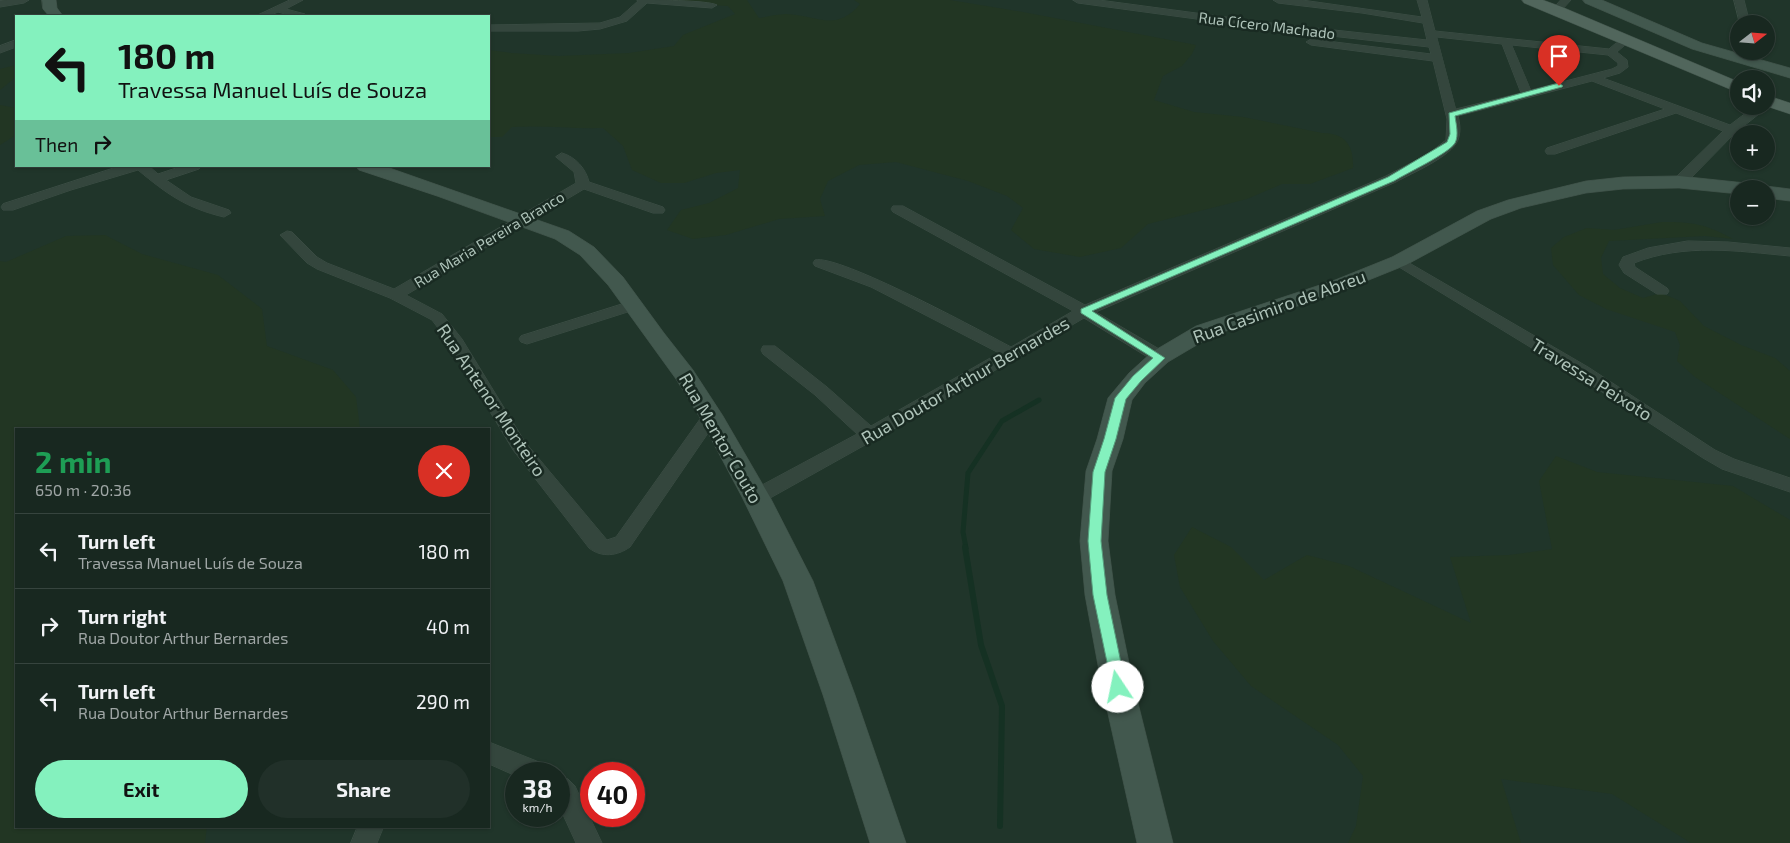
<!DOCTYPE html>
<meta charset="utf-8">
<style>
body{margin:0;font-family:"Exo 2",sans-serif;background:#213029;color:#f1f3f6;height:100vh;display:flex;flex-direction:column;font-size:19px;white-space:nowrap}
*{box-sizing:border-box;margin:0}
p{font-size:16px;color:#9fa6a5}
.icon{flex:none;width:28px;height:28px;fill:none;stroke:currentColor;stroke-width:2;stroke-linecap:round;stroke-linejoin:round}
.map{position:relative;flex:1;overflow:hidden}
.details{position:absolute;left:15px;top:428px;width:475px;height:400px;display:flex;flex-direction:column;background:#182820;border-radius:0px;box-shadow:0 1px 4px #0004,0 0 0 1px #36443e}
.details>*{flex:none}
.hud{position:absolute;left:15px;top:15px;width:475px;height:152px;border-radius:0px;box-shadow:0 1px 4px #0004,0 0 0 1px #36443e;background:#84f1be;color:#111;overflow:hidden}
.needle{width:32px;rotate:73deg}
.fabs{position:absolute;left:1730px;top:15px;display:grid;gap:10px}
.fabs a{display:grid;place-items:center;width:45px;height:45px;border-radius:50%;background:#182820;box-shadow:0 1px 4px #0004,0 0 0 1px #36443e;font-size:25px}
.speed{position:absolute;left:505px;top:762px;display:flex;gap:10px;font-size:25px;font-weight:700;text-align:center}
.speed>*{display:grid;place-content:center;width:65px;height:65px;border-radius:50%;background:#182820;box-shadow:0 1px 4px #0004,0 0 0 1px #36443e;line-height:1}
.speed small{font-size:12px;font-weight:400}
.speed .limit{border:8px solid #d22;background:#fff;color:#111}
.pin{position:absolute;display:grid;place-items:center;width:42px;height:42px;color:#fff;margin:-51px -21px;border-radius:50% 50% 50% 0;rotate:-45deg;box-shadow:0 0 5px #0007}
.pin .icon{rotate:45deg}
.me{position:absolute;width:55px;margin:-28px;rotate:349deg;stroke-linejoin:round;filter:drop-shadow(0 0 4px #0008)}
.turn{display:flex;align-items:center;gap:18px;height:105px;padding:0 20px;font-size:22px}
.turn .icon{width:65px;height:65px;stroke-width:2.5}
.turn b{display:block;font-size:35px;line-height:42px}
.then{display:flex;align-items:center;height:48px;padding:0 20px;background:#0003;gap:10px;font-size:19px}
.round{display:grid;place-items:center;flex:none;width:52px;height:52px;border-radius:26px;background:#213029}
.summary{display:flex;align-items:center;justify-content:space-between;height:85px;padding:0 20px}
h1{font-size:30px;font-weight:700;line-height:38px;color:#1e9e55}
.button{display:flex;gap:10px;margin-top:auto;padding:10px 20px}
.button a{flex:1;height:58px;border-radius:30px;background:#84f1be;color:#111;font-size:20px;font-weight:700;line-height:58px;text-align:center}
.button a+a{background:#213029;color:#f1f3f6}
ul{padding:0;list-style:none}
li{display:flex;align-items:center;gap:15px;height:75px;padding:0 20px;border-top:1px solid #36443e}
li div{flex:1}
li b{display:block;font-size:19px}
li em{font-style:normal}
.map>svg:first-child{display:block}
</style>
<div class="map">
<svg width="1790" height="843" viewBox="0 0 1790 843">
<rect width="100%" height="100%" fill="#20352a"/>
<path fill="#223623" d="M665,0H747L759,18C767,17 777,14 786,14C817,15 836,33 860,4L854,0H950L1023,12L1196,45L1192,54L1182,66L1163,76L1154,100L1194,112L1243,117L1322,133C1345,133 1354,145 1353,168L1310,184H1282L1247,199L1148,224L1121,248L1080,257L1034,249L1011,230L1023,208L1007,196L968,181L896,162L859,165L828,181L820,199L825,216L779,219L726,235L693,239L667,230L681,210L709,203L738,188L740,170L716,173L684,183H661L632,170L623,146L603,128C573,129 543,125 512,127L502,137H489V50L511,53L559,56L629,53L674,46L683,35L735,14L728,6L677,3Z
M16,65V77L0,90V69Z
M0,105L16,108V135L0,145Z
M1662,222C1694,222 1705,224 1733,239L1705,236L1609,241L1601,258L1603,274L1620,288L1643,298L1661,293L1680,301L1704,326L1741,345L1775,358L1790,371V439L1695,377L1677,361L1680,345L1675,332L1606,309L1579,295L1553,265L1551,248L1564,237L1587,228L1614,230Z
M105,235L142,254L218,275L262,309L267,346L333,370L356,397L360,429H16V826H207L205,843H0V261L6,262L66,236Z
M1556,456L1597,472L1733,486L1790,520V843H1691L1612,794L1501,779L1521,843H1348L1356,826L1363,776L1338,745L1251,686L1213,641L1180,587L1174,555L1192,527L1231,547L1264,580L1307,555L1349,566L1471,623L1450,557L1509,555L1552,549L1539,481Z"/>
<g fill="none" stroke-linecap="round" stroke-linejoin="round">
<path stroke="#153123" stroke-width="5" d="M966,548L963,532L968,473L1002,421L1039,400"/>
<path stroke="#153123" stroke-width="6" d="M965,547L981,645L1002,706L1000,826"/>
<g stroke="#3d4f46" stroke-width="1">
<path id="street" d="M7,0H29L24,3L0,7V1Z
M290,0H303L286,9L305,14L307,16H292L278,12L269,16H256Z
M637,0C652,0 707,0 717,5L712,8L647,3L627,21L600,29L578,31H489V25L600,23L620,17L638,1Z
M1073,0H1099L1278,24L1427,40L1423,23L1362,13L1278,3L1273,0H1302L1422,17L1417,0H1427L1435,31L1609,49L1616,43H1624L1625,45L1617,52L1627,60L1628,67L1620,73L1603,78L1730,125L1755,106H1766V103L1769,106L1735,133L1684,185H1674L1673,182L1674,179L1723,131L1676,113L1555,154H1547L1545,151L1547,148L1665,109L1592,81L1458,116C1460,123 1461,132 1458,140C1451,157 1412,173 1396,182L1096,312L1166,353L1168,357L1166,361H1154L1084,318L924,412L763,502L756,504L749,502L747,497L749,492L857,434L815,395L763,354L761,350L763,346H775L827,387L871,426L999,353L871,287L815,266L813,263L815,260C839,254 981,331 1011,347L1073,311L893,212L891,209L893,206H903L1085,305L1386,176L1428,154L1446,140L1447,119L1433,61L1311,45L1306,42L1311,39L1431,54L1429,47L1278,30L1078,3ZM1437,37L1502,44L1521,93L1456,109ZM1512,45L1608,55L1618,63V66L1612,69L1531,90Z
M1561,0H1571L1560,12H1554L1552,10Z
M1734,0H1744L1750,24H1740Z
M16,40V47L0,53V46Z
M1747,51H1757L1760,64L1759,66H1751Z
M562,153C576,157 586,169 589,182L663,207L665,210L663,213H653L584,189L406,295L442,314L462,339L525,442L607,540L616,537L705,412L711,410L717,412L720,416L717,420L630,547C617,556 602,558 589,548L513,450L447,340L432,320L390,298L317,269L307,263L280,235L287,231L292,232L317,257L327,263L394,289L576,183L574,172L556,157Z
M120,166H149L158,174L182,166H201L199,169L166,180L191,197L229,210L231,213L224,217C186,208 167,194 138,170L71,190L13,210H3L1,207L3,204Z
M1688,241L1728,242L1790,248V256C1737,251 1685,243 1634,263L1635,267L1667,288L1669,291L1667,294H1657L1624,273L1619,265L1623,257L1648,248Z
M1399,257L1588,367L1715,450L1734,459L1790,478V492L1722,469L1703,458L1576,375L1394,264L1392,261L1394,258Z
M632,301L637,303L640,306L637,309L527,344L521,342L519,339L521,336Z
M489,742L549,766L552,774H516V776L489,764Z
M559,776L568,779L575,786L602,843H576L559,806Z
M358,826H384L377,843H351Z"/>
</g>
<g stroke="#3d4f46" stroke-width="1">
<path id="secondary" d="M42,0H56L57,8L63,16H49L43,9Z
M1583,0H1602L1702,43L1790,68V78L1692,49L1585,3Z
M356,166H384L569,231L594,247L623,277L664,333L693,370L723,416L770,497L813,581L855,695L906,843H870L823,695L783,581L742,497L699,416L676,379L608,285L580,255L555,239L437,196L359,170Z
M1679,176L1746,183L1753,185L1755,189H1739V194L1679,188L1623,189L1586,193L1521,208L1491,219L1406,265L1349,288L1212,336L1168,362L1145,383L1132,400L1123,439L1112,471L1108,541L1115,595L1134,687L1173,843H1137L1102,687L1085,595L1080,541L1086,471L1097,439L1108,398L1129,373L1152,352L1196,326L1335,280L1392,257L1477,211L1508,200L1586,181L1623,177Z
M1766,186L1790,189V201L1766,198V189H1759Z"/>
</g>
<g stroke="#3d4f46" stroke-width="1">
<path id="primary" d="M1522,0H1543L1562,7L1739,82V93L1524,3Z
M1766,95L1790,103V114L1766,106Z"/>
</g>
<use href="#street" fill="#34463d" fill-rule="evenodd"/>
<use href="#secondary" fill="#42584e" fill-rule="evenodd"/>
<use href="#primary" fill="#51665c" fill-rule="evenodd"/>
</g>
<path fill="#84f1be" stroke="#569d7c" d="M1559,83L1563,86L1562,87L1455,116C1456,124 1459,135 1455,143C1448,154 1407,173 1394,181L1092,311L1165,358L1141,381L1126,399L1116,439L1105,472L1101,541L1107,595L1126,687L1124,691L1118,693L1113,691L1093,595L1088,541L1093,472L1104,439L1115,398L1133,376L1153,358L1081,313V309L1388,177L1447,142L1450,134L1449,113Z"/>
<g text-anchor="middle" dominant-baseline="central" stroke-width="5" stroke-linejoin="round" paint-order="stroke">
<g font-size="15" fill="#aec3b9" stroke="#192a22">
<text transform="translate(1267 25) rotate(7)">Rua Cícero Machado</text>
<text transform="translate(489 239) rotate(-31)">Rua Maria Pereira Branco</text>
</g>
<g font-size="18" fill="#aec3b9" stroke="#192a22">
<text transform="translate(1279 306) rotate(-20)">Rua Casimiro de Abreu</text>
<text transform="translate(1592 379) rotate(32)">Travessa Peixoto</text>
<text transform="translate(965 380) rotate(-30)">Rua Doutor Arthur Bernardes</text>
<text transform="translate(492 400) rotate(56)">Rua Antenor Monteiro</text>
<text transform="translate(721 438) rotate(60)">Rua Mentor Couto</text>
</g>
</g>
</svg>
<div class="fabs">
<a><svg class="needle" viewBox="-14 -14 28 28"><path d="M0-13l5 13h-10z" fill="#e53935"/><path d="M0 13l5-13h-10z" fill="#9fa6a5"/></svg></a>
<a><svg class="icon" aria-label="sound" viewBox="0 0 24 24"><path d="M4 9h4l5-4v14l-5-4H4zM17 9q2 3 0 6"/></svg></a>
<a>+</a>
<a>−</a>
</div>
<div class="speed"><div>38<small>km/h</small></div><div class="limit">40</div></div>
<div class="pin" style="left:1559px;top:86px;background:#d93025"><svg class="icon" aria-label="arrive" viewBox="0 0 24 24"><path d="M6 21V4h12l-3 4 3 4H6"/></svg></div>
<svg class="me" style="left:1118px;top:687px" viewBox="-20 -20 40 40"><circle r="19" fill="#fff"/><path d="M0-13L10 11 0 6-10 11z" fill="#84f1be"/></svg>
<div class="hud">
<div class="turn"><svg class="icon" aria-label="left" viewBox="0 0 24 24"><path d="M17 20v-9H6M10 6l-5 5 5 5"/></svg><div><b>180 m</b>Travessa Manuel Luís de Souza</div></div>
<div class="then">Then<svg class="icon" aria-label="right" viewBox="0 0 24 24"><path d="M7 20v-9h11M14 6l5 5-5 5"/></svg></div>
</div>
<section class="details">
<div class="summary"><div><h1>2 min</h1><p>650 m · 20:36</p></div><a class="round" style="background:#d93025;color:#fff"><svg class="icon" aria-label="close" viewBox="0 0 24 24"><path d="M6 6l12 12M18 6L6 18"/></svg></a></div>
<ul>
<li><svg class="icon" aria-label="left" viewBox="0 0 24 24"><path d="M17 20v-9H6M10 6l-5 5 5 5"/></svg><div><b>Turn left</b><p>Travessa Manuel Luís de Souza</p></div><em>180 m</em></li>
<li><svg class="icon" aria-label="right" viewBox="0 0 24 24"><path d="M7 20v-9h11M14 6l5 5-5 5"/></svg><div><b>Turn right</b><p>Rua Doutor Arthur Bernardes</p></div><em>40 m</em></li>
<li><svg class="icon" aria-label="left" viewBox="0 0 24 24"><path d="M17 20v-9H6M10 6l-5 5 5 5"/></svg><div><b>Turn left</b><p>Rua Doutor Arthur Bernardes</p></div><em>290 m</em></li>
</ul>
<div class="button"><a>Exit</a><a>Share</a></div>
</section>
</div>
